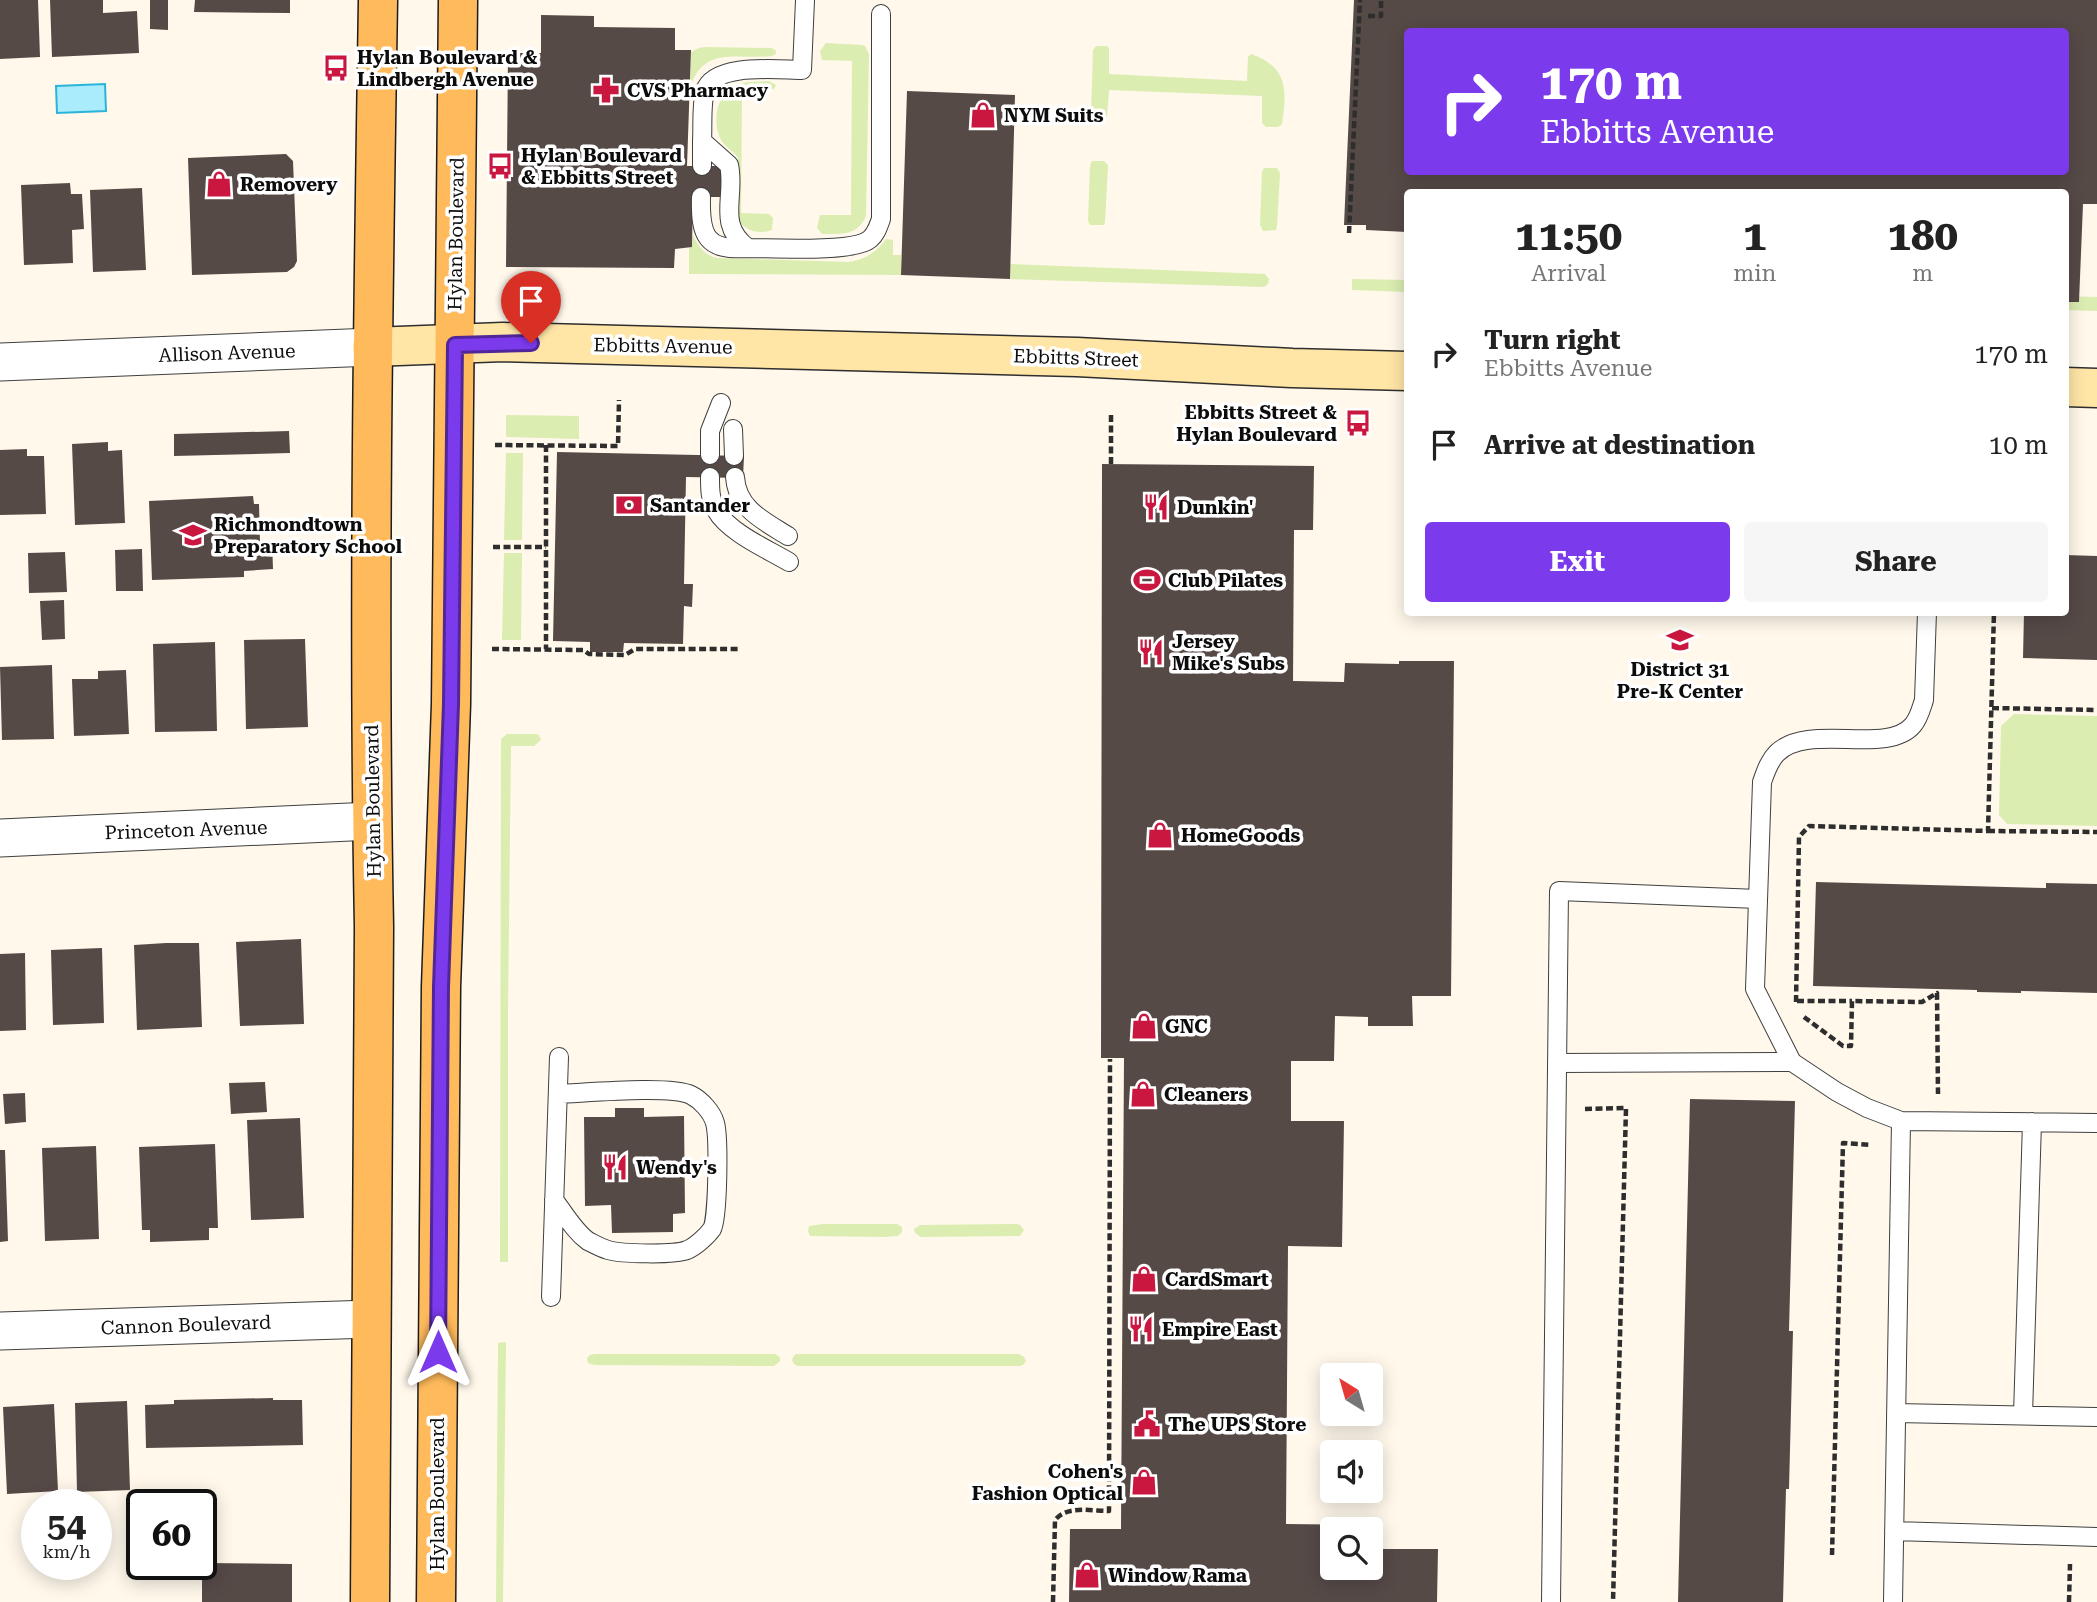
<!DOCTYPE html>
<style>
body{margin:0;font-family:"Roboto Serif",serif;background:#f6f6f6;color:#222;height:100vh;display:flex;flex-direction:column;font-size:26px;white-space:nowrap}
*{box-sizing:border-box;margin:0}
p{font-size:23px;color:#767676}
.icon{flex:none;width:38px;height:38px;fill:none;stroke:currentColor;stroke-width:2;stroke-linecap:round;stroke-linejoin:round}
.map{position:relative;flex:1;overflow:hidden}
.sheet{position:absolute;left:1404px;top:189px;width:665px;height:427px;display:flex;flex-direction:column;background:#fff;border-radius:7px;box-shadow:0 4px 18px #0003}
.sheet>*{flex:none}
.banner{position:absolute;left:1404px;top:28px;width:665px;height:147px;border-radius:7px;box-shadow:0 4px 18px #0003;background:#7c3aed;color:#fff;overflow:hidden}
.needle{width:46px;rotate:323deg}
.controls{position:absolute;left:1320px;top:1363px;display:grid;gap:14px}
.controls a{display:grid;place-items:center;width:63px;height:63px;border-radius:7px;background:#fff;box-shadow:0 4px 18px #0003;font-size:35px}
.speed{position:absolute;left:21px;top:1489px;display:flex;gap:14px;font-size:35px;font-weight:700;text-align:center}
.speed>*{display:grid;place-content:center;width:91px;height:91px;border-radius:50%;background:#fff;box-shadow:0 4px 18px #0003;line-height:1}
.speed small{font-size:18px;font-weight:400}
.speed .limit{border:4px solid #111;border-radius:10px;background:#fff;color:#111}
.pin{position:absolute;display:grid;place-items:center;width:60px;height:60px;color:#fff;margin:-72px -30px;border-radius:50% 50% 50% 0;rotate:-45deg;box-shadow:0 0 7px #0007}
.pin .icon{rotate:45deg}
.me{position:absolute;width:77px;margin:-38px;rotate:0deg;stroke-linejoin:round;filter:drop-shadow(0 0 5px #0008)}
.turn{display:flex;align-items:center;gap:24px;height:147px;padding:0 21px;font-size:32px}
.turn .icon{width:91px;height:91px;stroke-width:2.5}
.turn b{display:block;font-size:49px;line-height:60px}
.eta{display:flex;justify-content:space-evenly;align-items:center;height:119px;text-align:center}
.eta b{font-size:42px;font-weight:700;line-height:49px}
.cta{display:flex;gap:14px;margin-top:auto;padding:14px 21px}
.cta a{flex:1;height:80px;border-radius:7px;background:#7c3aed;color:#fff;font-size:28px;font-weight:700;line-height:80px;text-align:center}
.cta a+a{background:#f6f6f6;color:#222}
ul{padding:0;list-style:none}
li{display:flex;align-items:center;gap:21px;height:91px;padding:0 21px}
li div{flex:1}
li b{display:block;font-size:26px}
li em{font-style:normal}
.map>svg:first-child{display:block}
</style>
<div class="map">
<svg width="2097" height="1602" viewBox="0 0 2097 1602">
<rect width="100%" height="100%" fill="#fff8eb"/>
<path fill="#dbedb1" d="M826,43L862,45L865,46L869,54L866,216C858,236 841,234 822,234L817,228L820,215H851L852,61L822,60L820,51Z
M1096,46H1107L1109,48V74L1247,81L1248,57L1251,54C1288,67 1287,90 1282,124L1278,127H1266L1262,123V96L1109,90L1107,117L1103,119H1093L1091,115L1093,50Z
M704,47L772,48L776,51V54L772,56C735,60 704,45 690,88L691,52L699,48Z
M769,81L776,85L774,89L742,91L741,213L769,214L773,218L772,230C759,235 743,231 737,217L738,158C733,150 724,147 720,138C712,120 717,93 736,85C746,81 759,82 769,81Z
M1092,161H1104L1108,165L1105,222L1104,225H1090L1088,221L1090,166Z
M1264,168H1277L1280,173L1277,226L1276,230L1263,231L1260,225L1262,172Z
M693,235C699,247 704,255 717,258L848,262C864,260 876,253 886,239L893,240V255H901V275L689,274V247H692Z
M1010,264L1265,274L1269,279L1268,284L1264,287L1010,279Z
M1352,279L1407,280V292L1352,290Z
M2065,296L2097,297V311L2065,310Z
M506,415L579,416V439L506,437Z
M506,453H523L522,540H504Z
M504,553H522L521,640H502Z
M2014,714L2097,716V826L2007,824L1999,815L2001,726Z
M507,734H536L539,735L541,740L534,746H511L508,1010V1262H500L501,739Z
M823,1224H897L902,1227V1232L898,1236L885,1237L810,1236L808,1231L809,1226Z
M1016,1224L1020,1225L1024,1230L1020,1236L921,1237L915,1233L914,1229L920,1225Z
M506,1342L503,1602H496L498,1343Z
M595,1354H775L780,1357V1361L774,1366L594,1365L588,1363L587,1358L590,1355Z
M796,1354H1019L1024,1357L1026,1361L1023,1365L1020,1366H799C794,1365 791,1362 793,1357Z"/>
<path fill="#aaecfc" stroke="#2ab4da" stroke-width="2" d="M105,84L106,111L57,113L56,86Z"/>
<path fill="#564a47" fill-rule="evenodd" d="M0,0H38L40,57L0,59Z
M50,0H103V13L137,11L139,53L52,57Z
M150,0H168V30L150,29Z
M195,0H290V13L194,12Z
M1354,0H2097V204H2083L2079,302H2065V192H1407V232L1366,230V225H1344ZM1407,32H2065V172H1407Z
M541,15L594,16V27L675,28V50H691L687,166H721V197H693L692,247L675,249L674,268L506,267L508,53H541Z
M907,91L1015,95L1010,279L901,275Z
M286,154L293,161L297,261L294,267L287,272L192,275L188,158Z
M70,183L71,194H82L84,229L72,230L73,263L24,265L21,185Z
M142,188L146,270L93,272L90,190Z
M289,431L290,453L174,456V434Z
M108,442V451L122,450L125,523L75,525L72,444Z
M27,449V456H44L46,514L0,515V450Z
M557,452L744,456L743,478L686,477L684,584H693L692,607L684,606L683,644L624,643L623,652H590V642L553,641Z
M1102,464L1314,466L1313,530H1294L1293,681L1344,682L1345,663L1399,664V661H1454L1451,996H1412L1413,1026H1368V1017L1335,1016L1334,1061H1291V1121H1344L1342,1247L1288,1246L1286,1524L1371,1525V1530H1332V1568H1370V1549H1438L1437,1602H1069L1070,1529H1121L1124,1058H1101Z
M253,496L254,504H259L260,542L272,541L273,569L244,571V577L152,580L149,501Z
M142,549L143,591H116L115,550Z
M65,552L67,592L29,593L28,553Z
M2065,555L2097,556V660L2023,658L2024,612H2065Z
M64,600L65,639L42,640L40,601Z
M305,639L308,727L246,729L244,640Z
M215,642L217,731L155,732L153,644Z
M52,665L54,739L2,740L0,667Z
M126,670L129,734L74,736L72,679H98V671Z
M1816,882L2046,888V883L2097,884V993L2021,991V993L1977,992V990L1813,986Z
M301,939L304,1024L240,1026L236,942Z
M166,943H199L202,1027L137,1030L134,945Z
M102,948L104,1023L53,1025L51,950Z
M25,953L26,1030L0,1031V954Z
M265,1082L267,1112L231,1114L229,1083Z
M25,1093L26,1122L5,1124L3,1094Z
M1690,1099L1795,1101L1789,1331H1793L1789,1489H1786L1783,1602H1678Z
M615,1108H644V1117L684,1116L685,1213L673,1214V1232L612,1233L611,1205L585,1206L584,1117H615Z
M300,1118L304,1218L251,1220L247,1120Z
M215,1144L218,1228H209V1240L150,1242V1230H142L139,1147Z
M96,1146L99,1239L45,1241L42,1148Z
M0,1150H5L8,1241L0,1242Z
M273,1398V1400H302L303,1445L146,1448L145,1405L174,1404V1400Z
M127,1401L130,1490L77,1492L75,1403Z
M54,1404L58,1491L7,1494L3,1407Z
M202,1563L292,1564V1602H202Z"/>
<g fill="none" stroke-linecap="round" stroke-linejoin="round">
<g stroke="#3f3f3f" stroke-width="20">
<path id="lane" d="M805,0L802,70C779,70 714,62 705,91C701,106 703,125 702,141L729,165C736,196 716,225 748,248C773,248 854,253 870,239C876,234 878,227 881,219V14
M702,166V141
M701,197C700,236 706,251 748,248
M733,429L734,456
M710,455V431L721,403
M710,477C710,489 710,500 716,510C728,532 767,549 789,562
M735,477C737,509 764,521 788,536
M1927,612L1924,700C1921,709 1919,718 1913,725C1887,756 1809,722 1777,753C1769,761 1766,771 1762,782L1755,989L1792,1062L1837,1092L1867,1108L1901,1121L2097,1123
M1557,1063L1792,1062
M554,1200C565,1214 574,1231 588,1241C594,1244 601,1248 608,1250C621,1254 675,1255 687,1250C695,1247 707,1236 712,1229C718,1218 719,1137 715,1123C712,1112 701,1100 691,1095C670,1085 586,1093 558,1094
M551,1297L559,1057
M1896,1413L2097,1417
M2023,1415L2032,1122
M1894,1531L2097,1537
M1551,1602L1559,891L1758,899
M1893,1602L1901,1121"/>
</g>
<g stroke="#3f3f3f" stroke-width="39">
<path id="street" d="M0,362L372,347
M0,838L372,821
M0,1331L371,1319"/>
</g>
<g stroke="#2e2e2e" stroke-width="41">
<path id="secondary" d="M372,347L503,342L1077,357L1292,368L1407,371
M2065,387L2097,388"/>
</g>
<g stroke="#1d1d1d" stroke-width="41">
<path id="primary" d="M370,1602L374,927C368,618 373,309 378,0
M436,1602L441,987L451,704L458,0"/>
</g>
<path stroke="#2e2e2e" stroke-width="4.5" stroke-dasharray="7 3.5" stroke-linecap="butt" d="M1368,16H1381V0
M1349,233L1360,0
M495,445L618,446L619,400
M546,445V649
M1111,464V413
M493,547H546
M492,649L583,650L589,654L625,655L635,649H741
M1992,708L2097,710
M1988,831L2097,832
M1797,1001H1852
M1796,1002L1799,837L1809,826L1988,831L1994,612
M1804,1017L1843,1046H1851L1852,1001L1922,1002L1937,993L1938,1094
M1585,1109L1626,1108L1613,1602
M1832,1555L1843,1143L1871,1145
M1053,1602L1055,1520C1067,1505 1092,1511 1109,1511L1110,1059
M2069,1602L2070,1564"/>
<use href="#lane" stroke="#fff" stroke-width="18"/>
<use href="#street" stroke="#fff" stroke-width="37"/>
<use href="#secondary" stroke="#ffe5a6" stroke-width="38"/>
<use href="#primary" stroke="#ffba5b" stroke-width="38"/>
</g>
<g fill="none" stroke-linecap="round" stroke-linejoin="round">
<g stroke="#51269a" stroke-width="18">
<path id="route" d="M438,1352L441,987L451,704L455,345L531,343"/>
</g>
<use href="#route" stroke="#7c3aed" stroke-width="12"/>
</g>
<defs>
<g id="bus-bare" transform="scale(2.1)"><path d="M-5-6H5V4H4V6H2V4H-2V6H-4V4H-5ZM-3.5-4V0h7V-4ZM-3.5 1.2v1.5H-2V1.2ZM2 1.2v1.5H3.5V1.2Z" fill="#c91740" stroke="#fff" stroke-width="2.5" paint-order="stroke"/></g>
<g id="pharmacy-bare" transform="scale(2.1)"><path d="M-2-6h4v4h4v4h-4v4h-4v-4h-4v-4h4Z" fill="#c91740" stroke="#fff" stroke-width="2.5" paint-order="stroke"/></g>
<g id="shop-bare" transform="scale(2.1)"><path d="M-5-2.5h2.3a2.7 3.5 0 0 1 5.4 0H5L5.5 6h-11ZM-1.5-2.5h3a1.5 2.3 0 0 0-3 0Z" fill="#c91740" stroke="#fff" stroke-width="2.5" paint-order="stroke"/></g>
<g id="bank-bare" transform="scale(2.1)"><path d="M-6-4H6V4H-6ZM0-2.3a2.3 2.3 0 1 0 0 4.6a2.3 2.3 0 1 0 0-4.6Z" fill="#c91740" stroke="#fff" stroke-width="2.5" paint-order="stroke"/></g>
<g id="restaurant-bare" transform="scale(2.1)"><path d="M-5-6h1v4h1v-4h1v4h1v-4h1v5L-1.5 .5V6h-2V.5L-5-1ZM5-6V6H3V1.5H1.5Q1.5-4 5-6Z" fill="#c91740" stroke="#fff" stroke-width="2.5" paint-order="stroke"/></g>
<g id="school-bare" transform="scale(2.1)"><path d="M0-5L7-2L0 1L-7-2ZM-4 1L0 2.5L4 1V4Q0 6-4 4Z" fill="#c91740" stroke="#fff" stroke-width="2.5" paint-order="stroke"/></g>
<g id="stadium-bare" transform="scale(2.1)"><path d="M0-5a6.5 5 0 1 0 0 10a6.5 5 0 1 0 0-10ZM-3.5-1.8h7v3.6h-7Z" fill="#c91740" stroke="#fff" stroke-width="2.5" paint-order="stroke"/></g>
<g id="civic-bare" transform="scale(2.1)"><path d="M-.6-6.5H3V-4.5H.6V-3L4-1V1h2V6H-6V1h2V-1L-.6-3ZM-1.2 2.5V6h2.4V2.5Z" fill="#c91740" stroke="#fff" stroke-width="2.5" paint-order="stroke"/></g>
</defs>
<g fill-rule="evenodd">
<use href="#bus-bare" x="336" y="68"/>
<use href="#pharmacy-bare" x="606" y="90"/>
<use href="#shop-bare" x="983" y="115"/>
<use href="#bus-bare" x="500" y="166"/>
<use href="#shop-bare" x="219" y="184"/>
<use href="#bus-bare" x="1358" y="423"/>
<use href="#bank-bare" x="629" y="505"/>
<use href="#restaurant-bare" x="1156" y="507"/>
<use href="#school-bare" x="193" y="535"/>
<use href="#stadium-bare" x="1147" y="580"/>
<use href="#school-bare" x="1680" y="640"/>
<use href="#restaurant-bare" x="1151" y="652"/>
<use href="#shop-bare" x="1160" y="835"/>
<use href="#shop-bare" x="1144" y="1026"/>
<use href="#shop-bare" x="1143" y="1094"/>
<use href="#restaurant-bare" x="615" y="1167"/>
<use href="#shop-bare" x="1144" y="1279"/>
<use href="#restaurant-bare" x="1141" y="1329"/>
<use href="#civic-bare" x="1147" y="1424"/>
<use href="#shop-bare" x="1144" y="1482"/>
<use href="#shop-bare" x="1087" y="1575"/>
</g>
<g text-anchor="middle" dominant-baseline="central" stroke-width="7" stroke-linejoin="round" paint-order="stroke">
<g font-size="19" font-weight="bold" fill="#0c0c0c" stroke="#fff" text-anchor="start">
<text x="357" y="57">Hylan Boulevard &amp;<tspan x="357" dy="22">Lindbergh Avenue</tspan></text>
<text x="627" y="90">CVS Pharmacy</text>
<text x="1004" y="115">NYM Suits</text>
<text x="521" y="155">Hylan Boulevard<tspan x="521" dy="22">&amp; Ebbitts Street</tspan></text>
<text x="240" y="184">Removery</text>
<text x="1337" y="412" text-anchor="end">Ebbitts Street &amp;<tspan x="1337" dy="22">Hylan Boulevard</tspan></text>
<text x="650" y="505">Santander</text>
<text x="1177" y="507">Dunkin'</text>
<text x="214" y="524">Richmondtown<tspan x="214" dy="22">Preparatory School</tspan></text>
<text x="1168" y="580">Club Pilates</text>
<text x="1172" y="641">Jersey<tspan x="1172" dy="22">Mike's Subs</tspan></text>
<text x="1680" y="669" text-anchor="middle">District 31<tspan x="1680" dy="22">Pre-K Center</tspan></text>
<text x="1181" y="835">HomeGoods</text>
<text x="1165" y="1026">GNC</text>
<text x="1164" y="1094">Cleaners</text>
<text x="636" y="1167">Wendy's</text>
<text x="1165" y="1279">CardSmart</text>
<text x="1162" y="1329">Empire East</text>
<text x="1168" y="1424">The UPS Store</text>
<text x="1123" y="1471" text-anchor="end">Cohen's<tspan x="1123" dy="22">Fashion Optical</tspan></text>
<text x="1108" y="1575">Window Rama</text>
</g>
<g font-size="19" fill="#0c0c0c" stroke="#fff">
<text transform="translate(456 234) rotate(-89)">Hylan Boulevard</text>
<text transform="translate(663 346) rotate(1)">Ebbitts Avenue</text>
<text transform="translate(227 353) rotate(-2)">Allison Avenue</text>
<text transform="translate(1076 358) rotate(2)">Ebbitts Street</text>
<text transform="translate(373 801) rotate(-91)">Hylan Boulevard</text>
<text transform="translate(186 830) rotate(-2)">Princeton Avenue</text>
<text transform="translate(186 1325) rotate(-2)">Cannon Boulevard</text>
<text transform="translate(437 1494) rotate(-90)">Hylan Boulevard</text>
</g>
</g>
</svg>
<div class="controls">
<a><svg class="needle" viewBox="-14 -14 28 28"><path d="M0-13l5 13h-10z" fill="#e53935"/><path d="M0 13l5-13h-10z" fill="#767676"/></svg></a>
<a><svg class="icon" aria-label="sound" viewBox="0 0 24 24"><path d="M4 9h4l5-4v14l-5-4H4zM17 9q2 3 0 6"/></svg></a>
<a><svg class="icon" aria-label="search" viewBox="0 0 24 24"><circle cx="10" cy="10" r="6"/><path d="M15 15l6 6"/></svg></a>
</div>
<div class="speed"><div>54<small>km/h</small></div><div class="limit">60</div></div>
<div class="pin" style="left:531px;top:343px;background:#d93025"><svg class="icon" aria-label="arrive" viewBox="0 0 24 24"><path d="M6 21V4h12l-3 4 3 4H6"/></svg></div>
<svg class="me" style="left:438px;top:1352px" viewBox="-20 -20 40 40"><path d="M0-17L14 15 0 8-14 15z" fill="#7c3aed" stroke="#fff" stroke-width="4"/></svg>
<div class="banner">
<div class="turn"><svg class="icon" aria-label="right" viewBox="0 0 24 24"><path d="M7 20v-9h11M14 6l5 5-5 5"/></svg><div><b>170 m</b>Ebbitts Avenue</div></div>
</div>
<section class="sheet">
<div class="eta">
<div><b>11:50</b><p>Arrival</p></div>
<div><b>1</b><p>min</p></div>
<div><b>180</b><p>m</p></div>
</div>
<ul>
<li><svg class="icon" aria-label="right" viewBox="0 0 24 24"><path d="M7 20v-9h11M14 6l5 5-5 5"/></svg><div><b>Turn right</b><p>Ebbitts Avenue</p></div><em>170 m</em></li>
<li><svg class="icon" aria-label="arrive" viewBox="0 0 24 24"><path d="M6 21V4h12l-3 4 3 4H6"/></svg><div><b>Arrive at destination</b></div><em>10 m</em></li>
</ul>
<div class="cta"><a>Exit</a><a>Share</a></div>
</section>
</div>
